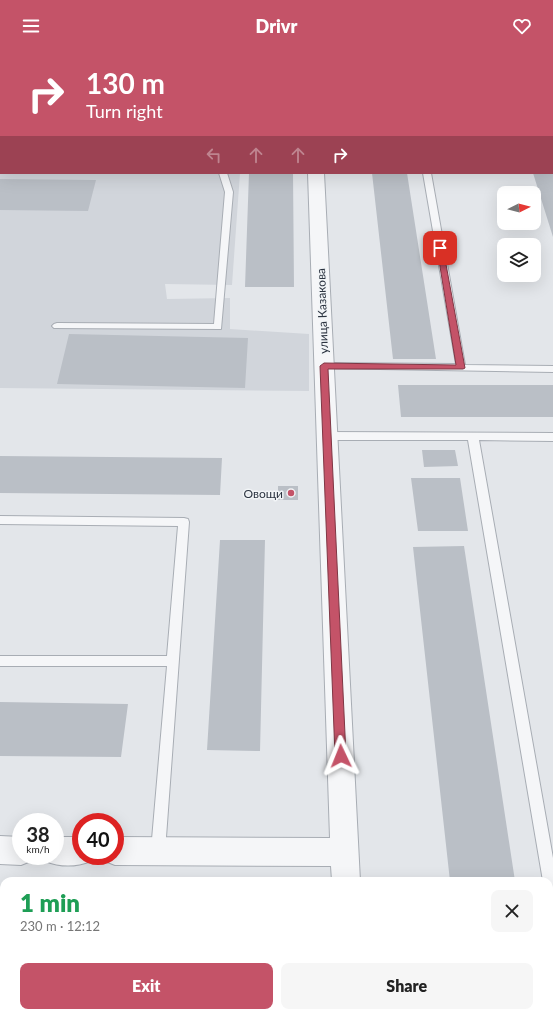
<!DOCTYPE html>
<meta charset="utf-8">
<style>
body{margin:0;font-family:Lato,sans-serif;background:#f6f6f6;color:#222;height:100vh;display:flex;flex-direction:column;font-size:15px;white-space:nowrap}
*{box-sizing:border-box;margin:0}
p{font-size:13px;color:#767676}
.icon{flex:none;width:22px;height:22px;fill:none;stroke:currentColor;stroke-width:2;stroke-linecap:round;stroke-linejoin:round}
.map{position:relative;flex:1;overflow:hidden}
.panel{position:absolute;left:0px;top:825px;width:553px;height:140px;display:flex;flex-direction:column;background:#fff;border-radius:12px 12px 0 0;box-shadow:0 4px 16px #0002}
.panel>*{flex:none}
.top-card{position:absolute;left:0px;top:0px;width:553px;height:122px;box-shadow:0 4px 16px #0002;background:#c45368;color:#fff;overflow:hidden}
.needle{width:26px;rotate:84deg}
.buttons{position:absolute;left:497px;top:134px;display:grid;gap:8px}
.buttons a{display:grid;place-items:center;width:44px;height:44px;border-radius:8px;background:#fff;box-shadow:0 4px 16px #0002;font-size:20px}
.speed{position:absolute;left:12px;top:761px;display:flex;gap:8px;font-size:20px;font-weight:700;text-align:center}
.speed>*{display:grid;place-content:center;width:52px;height:52px;border-radius:50%;background:#fff;box-shadow:0 4px 16px #0002;line-height:1}
.speed small{font-size:10px;font-weight:400}
.speed .limit{border:6px solid #d22;background:#fff;color:#111}
.pin{position:absolute;display:grid;place-items:center;width:34px;height:34px;color:#fff;margin:-17px;border-radius:8px;box-shadow:0 2px 6px #0006}
.me{position:absolute;width:44px;margin:-22px;rotate:358deg;stroke-linejoin:round;filter:drop-shadow(0 0 3px #0008)}
.turn{display:flex;align-items:center;gap:14px;height:84px;padding:0 20px;font-size:18px}
.turn .icon{width:52px;height:52px;stroke-width:2.5}
.turn b{display:block;font-size:28px;line-height:34px}
.lanes{display:flex;align-items:center;height:38px;padding:0 20px;background:#0003;justify-content:center;gap:20px;direction:ltr}
.lanes .off{opacity:.35}
.round{display:grid;place-items:center;flex:none;width:42px;height:42px;border-radius:8px;background:#f6f6f6}
.headline{display:flex;align-items:center;justify-content:space-between;height:68px;padding:0 20px}
h1{font-size:24px;font-weight:800;line-height:30px;color:#1e9e55}
.button{display:flex;gap:8px;margin-top:auto;padding:8px 20px}
.button a{flex:1;height:46px;border-radius:8px;background:#c45368;color:#fff;font-size:16px;font-weight:800;line-height:46px;text-align:center}
.button a+a{background:#f6f6f6;color:#222}
header{display:flex;justify-content:space-between;align-items:center;height:52px;padding:0 20px;background:#c45368;color:#fff;font-size:18px;font-weight:800}
.map>svg:first-child{display:block}
</style>
<header><svg class="icon" aria-label="menu" viewBox="0 0 24 24"><path d="M4 6h16M4 12h16M4 18h16"/></svg>Drivr<svg class="icon" aria-label="heart" viewBox="0 0 24 24"><path d="M12 20l-8-8c-3-5 5-10 8-4 3-6 11-1 8 4z"/></svg></header>
<div class="map">
<svg width="553" height="965" viewBox="0 0 553 965">
<rect width="100%" height="100%" fill="#e3e6ea"/>
<path fill="#d1d5db" d="M0,81L1,121H240L232,233L165,232L167,247L230,246V277L309,282V339L0,336Z"/>
<path fill="#babfc6" d="M249,121H293L294,235H245Z
M372,121H407L436,307H393Z
M533,121H553V185Z
M0,127L96,128L88,159L0,158Z
M69,282L248,286L245,336L57,332Z
M398,333H553V365H401Z
M422,398H455L458,414L424,415Z
M0,404L222,406L220,443L0,441Z
M411,426H460L468,479H418Z
M278,434H298V448H278Z
M220,488H265L260,699L207,698Z
M464,494L515,829H450L413,495Z
M0,650L128,652L121,705L0,704Z
M0,883H4V932H0Z
M465,961H535L536,965H465Z"/>
<g fill="none" stroke-linecap="round" stroke-linejoin="round">
<g stroke="#a8adb4" stroke-width="2">
<path id="service" d="M0,104H1V108H0Z
M219,121H227L233,140L221,277L54,276L52,274L54,272L57,271L214,272L225,140Z
M423,121H431L465,313L553,314V320L321,316L319,314L321,312L324,311L456,312Z
M327,380L553,381V389L479,388L553,806V853L549,851V829H543L468,388H327L323,387L322,384L323,381Z
M0,464L184,466L188,467L189,470L165,799L163,804L158,806L153,804L151,799L167,614H0V604H167L178,474L0,472Z"/>
</g>
<g stroke="#a8adb4" stroke-width="2">
<path id="tertiary" d="M308,121H324L360,829H332L331,814L115,813L105,809L103,804H115V785L330,786Z
M0,784L21,785V804H33L31,809L21,813L0,812Z
M55,785H81V804H93L91,809C76,815 60,815 45,809L43,804H55Z
M337,961H367V965H337Z"/>
</g>
<g stroke="#a8adb4" stroke-width="2">
<path id="secondary" d="M552,59H553V67H552Z
M0,60H1V68H0Z"/>
</g>
<use href="#service" fill="#f5f6f8" fill-rule="evenodd"/>
<use href="#tertiary" fill="#f5f6f8" fill-rule="evenodd"/>
<use href="#secondary" fill="#fff" fill-rule="evenodd"/>
</g>
<path fill="#c45368" stroke="#7f3644" d="M438,194L443,196L465,316L463,317H328L346,704L344,707L341,709L337,707L335,704L320,314L324,311L456,313L437,196Z"/>
<circle fill="#c45368" stroke="#f2f5f7" stroke-width="1.5" cx="291" cy="441" r="4"/>
<g text-anchor="middle" dominant-baseline="central" stroke-width="3" stroke-linejoin="round" paint-order="stroke">
<g font-size="12" fill="#2c3441" stroke="#f2f5f7">
<text transform="translate(322 259) rotate(-92)">улица Казакова</text>
</g>
<g font-size="12" fill="#2c3441" stroke="#f2f5f7" text-anchor="end">
<text x="283" y="441">Овощи</text>
</g>
</g>
</svg>
<div class="buttons">
<a><svg class="needle" viewBox="-14 -14 28 28"><path d="M0-13l5 13h-10z" fill="#e53935"/><path d="M0 13l5-13h-10z" fill="#767676"/></svg></a>
<a><svg class="icon" aria-label="layers" viewBox="0 0 24 24"><path d="M12 4l9 5-9 5-9-5zM3 14l9 5 9-5"/></svg></a>
</div>
<div class="speed"><div>38<small>km/h</small></div><div class="limit">40</div></div>
<div class="pin" style="left:440px;top:196px;background:#d93025"><svg class="icon" aria-label="arrive" viewBox="0 0 24 24"><path d="M6 21V4h12l-3 4 3 4H6"/></svg></div>
<svg class="me" style="left:341px;top:704px" viewBox="-20 -20 40 40"><path d="M0-17L14 15 0 8-14 15z" fill="#c45368" stroke="#fff" stroke-width="4"/></svg>
<div class="top-card">
<div class="turn"><svg class="icon" aria-label="right" viewBox="0 0 24 24"><path d="M7 20v-9h11M14 6l5 5-5 5"/></svg><div><b>130 m</b>Turn right</div></div>
<div class="lanes"><svg class="icon off" aria-label="left" viewBox="0 0 24 24"><path d="M17 20v-9H6M10 6l-5 5 5 5"/></svg><svg class="icon off" aria-label="ahead" viewBox="0 0 24 24"><path d="M12 20V5M6 11l6-6 6 6"/></svg><svg class="icon off" aria-label="ahead" viewBox="0 0 24 24"><path d="M12 20V5M6 11l6-6 6 6"/></svg><svg class="icon" aria-label="right" viewBox="0 0 24 24"><path d="M7 20v-9h11M14 6l5 5-5 5"/></svg></div>
</div>
<section class="panel">
<div class="headline"><div><h1>1 min</h1><p>230 m · 12:12</p></div><a class="round"><svg class="icon" aria-label="close" viewBox="0 0 24 24"><path d="M6 6l12 12M18 6L6 18"/></svg></a></div>
<div class="button"><a>Exit</a><a>Share</a></div>
</section>
</div>
